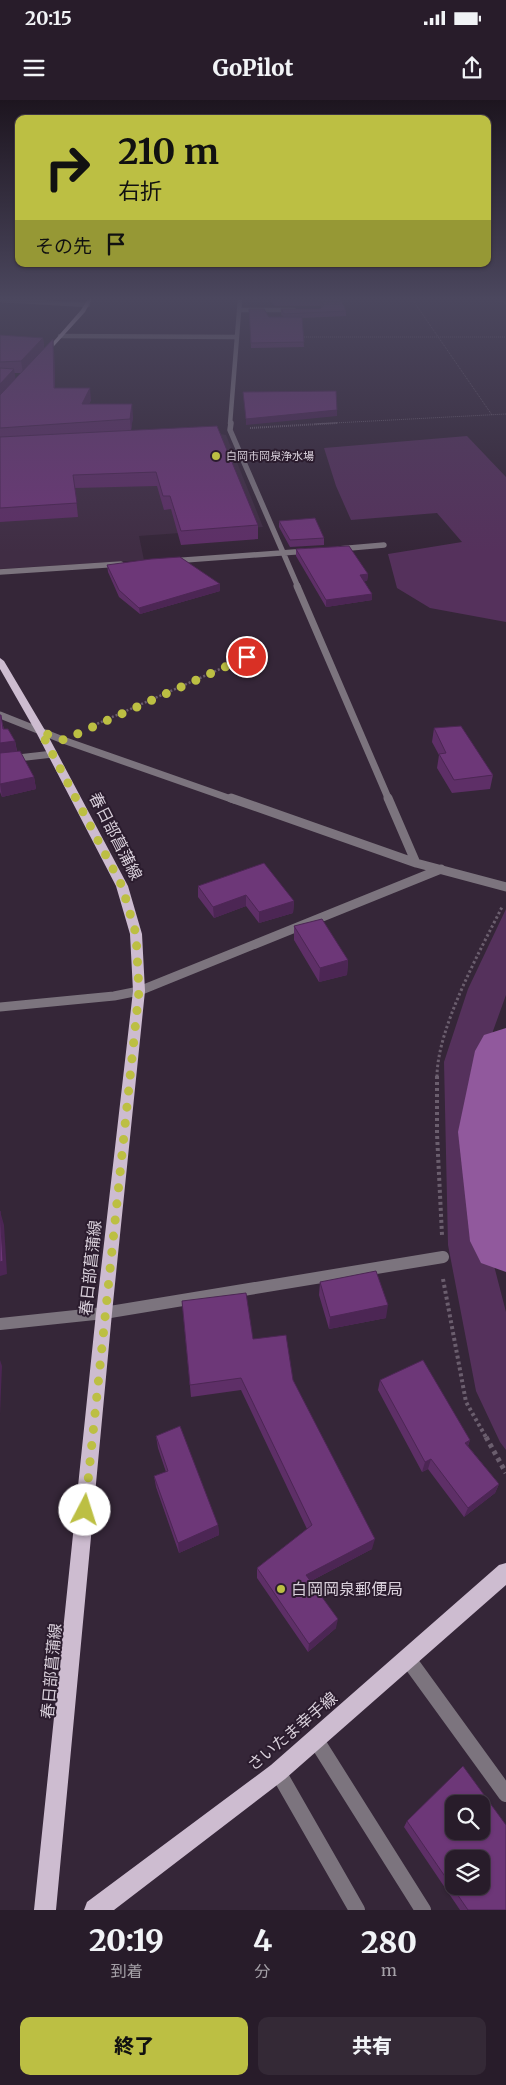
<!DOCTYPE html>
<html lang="ja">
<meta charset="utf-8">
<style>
body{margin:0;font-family:Merriweather,"Noto Sans JP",serif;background:#342936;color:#f1f3f6;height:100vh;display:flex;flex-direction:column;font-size:19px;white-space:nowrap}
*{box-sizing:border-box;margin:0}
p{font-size:16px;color:#a5a1a8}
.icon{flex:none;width:28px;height:28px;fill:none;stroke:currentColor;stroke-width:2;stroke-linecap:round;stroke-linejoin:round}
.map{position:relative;height:1810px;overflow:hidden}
.side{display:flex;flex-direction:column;background:#281c2a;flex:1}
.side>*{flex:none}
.top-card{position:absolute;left:15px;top:15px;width:476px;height:152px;border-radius:10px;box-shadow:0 1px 4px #0004,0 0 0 1px #443a47;background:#bcbf43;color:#111;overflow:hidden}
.controls{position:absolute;left:445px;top:1695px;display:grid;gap:10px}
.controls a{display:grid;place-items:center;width:45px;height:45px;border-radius:10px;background:#281c2a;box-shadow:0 1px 4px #0004,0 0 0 1px #443a47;font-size:25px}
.pin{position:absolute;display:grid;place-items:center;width:42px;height:42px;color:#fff;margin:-21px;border:2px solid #fff;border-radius:50%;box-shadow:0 1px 5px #0007}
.me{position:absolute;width:55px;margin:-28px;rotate:5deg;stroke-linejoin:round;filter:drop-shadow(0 0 4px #0008)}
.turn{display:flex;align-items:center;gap:18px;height:105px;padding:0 20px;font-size:22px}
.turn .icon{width:65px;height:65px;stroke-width:2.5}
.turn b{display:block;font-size:35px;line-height:42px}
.then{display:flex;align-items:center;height:48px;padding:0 20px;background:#0003;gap:10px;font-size:19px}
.eta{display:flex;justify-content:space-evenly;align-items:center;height:85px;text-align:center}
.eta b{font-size:30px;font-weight:800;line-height:35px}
.cta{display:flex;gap:10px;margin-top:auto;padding:10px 20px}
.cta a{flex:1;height:58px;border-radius:10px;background:#bcbf43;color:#111;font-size:20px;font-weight:800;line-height:58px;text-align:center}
.cta a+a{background:#342936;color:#f1f3f6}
.status{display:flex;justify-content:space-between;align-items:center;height:35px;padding:0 25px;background:#281c2a;direction:ltr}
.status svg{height:14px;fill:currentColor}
header{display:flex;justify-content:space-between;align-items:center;height:65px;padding:0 20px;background:#281c2a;font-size:22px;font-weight:800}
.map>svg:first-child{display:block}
</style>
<div class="status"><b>20:15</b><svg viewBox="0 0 49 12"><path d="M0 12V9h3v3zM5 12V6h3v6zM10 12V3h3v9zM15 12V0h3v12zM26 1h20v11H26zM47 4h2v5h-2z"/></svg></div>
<header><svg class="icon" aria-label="menu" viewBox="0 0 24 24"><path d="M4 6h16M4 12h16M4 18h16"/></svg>GoPilot<svg class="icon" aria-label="share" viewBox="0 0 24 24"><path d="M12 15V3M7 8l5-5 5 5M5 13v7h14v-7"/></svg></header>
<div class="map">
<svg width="506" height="1810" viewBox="0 0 506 1810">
<rect width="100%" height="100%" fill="#352638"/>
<path fill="#402d44" d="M221,334L226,335L263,427L139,436L144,460L0,469V348Z"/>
<path fill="#55315c" d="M467,336L506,377V522L430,508L397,488L388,454L462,442L437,413L351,420L336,386L324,348Z
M506,809V895L493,931L479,1014L484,1127L506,1212V1350L500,1342L476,1291L448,1145L444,962L468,889Z"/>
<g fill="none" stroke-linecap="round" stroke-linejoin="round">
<path fill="#91599d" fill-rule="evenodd" d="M506,928V1172L481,1163L470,1141L458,1032L475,951L484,935Z"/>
<path stroke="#6b5e6e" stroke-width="1" stroke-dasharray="1 1" stroke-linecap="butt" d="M412,199L492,315
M499,199L506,204
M302,237H506
M315,324L506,314"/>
<path stroke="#6b5e6e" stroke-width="2" stroke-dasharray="1 1" stroke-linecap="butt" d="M250,328L337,323"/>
<path stroke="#6b5e6e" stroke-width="2.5" stroke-dasharray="2 2" stroke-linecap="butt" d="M90,627L247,557"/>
<path stroke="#6b5e6e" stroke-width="3" stroke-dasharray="2.5 2.5" stroke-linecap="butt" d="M437,977C437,928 480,851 502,807"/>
<path stroke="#6b5e6e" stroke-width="4" stroke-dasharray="3 3" stroke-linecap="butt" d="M437,976V1034L442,1135
M443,1179L466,1302L487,1339"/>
<path stroke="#6b5e6e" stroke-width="5" stroke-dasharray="4 4" stroke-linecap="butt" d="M486,1337L506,1373"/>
<path stroke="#7c747e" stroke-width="4.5" d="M0,200L88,205
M239,210H294"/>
<path stroke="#7c747e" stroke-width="9" d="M0,907L114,896L139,891"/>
<path stroke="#7c747e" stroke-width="16" d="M408,1559L506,1694
M316,1640L423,1810"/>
<path stroke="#7c747e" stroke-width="4.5" d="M60,236L237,237
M230,324L240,199"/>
<path stroke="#7c747e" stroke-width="5.5" d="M231,323L230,330L298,487
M338,449L384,445
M171,461L308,451
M0,472L121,464"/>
<path stroke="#7c747e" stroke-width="7" d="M297,486L389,700
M0,615L63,640L234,700
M0,660L53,654"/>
<path stroke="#7c747e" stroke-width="9" d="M231,698L416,763L506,787
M388,698L416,763
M139,891L441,769"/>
<path stroke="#7c747e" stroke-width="12" d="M0,1224L104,1213L443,1157"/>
<path stroke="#7c747e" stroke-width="16" d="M278,1672L357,1810"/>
<path fill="#cdbcd0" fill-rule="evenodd" d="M88,199H92L85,212L44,257H40L81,210Z
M0,558L4,561L46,632L128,786L142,834L145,891L112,1213L56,1810H34L96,1213L133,891L130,834L116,786L36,632L0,569Z
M506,1463V1485L285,1679L114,1810H84L87,1802L271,1665L499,1465Z"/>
</g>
<path fill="#5e2f67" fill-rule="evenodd" d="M270,199H341L346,211V216L302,218L304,247L251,248L249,209L269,217H283L281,214V209H320L322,207L320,206H275Z
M0,235L43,238L44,248L54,250L55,288L91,300L89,304L133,316L131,330L258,425V439L181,445L171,409L164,410L157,386L75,388L78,417L0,422ZM14,273H21L15,279Z
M279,421L324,438V445L290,447L279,427Z
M296,449L368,474L367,481H364L372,494V500L326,507L296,456Z
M107,465L220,491L140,514L119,497L108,472Z
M0,615L4,629L15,641L17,651L34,677L36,689L2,697L0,692Z
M434,628L493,675L490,689L452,693L437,668L439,655L432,642Z
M198,786L294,801L293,813L259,823L246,806L214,818L198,797Z
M294,826L348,860L347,875L319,882L294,840Z
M320,1182L386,1218L329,1229L319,1195Z
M182,1201L253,1239L293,1280L372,1449L311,1481L336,1528L308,1552L257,1478V1468L307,1429L241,1290L191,1297Z
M380,1280L470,1340L468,1346L499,1384L495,1393L464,1417L428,1369L422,1372L378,1290Z
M156,1336L218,1425L219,1435L179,1453L156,1387L154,1376L166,1372L158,1348Z
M407,1721L506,1810H460L404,1727Z"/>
<path fill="#4c2654" d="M43,238L44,249L23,273L21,261Z
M53,239L54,250L55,300L54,288Z
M14,269L16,281L0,298V284Z
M90,288L91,300L83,316L82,304Z
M132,304L133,316L131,332L130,319Z
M337,310V316L246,325V319Z
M368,474L367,481L360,482V475Z
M220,484V491L140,514L139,508Z
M372,494V500L326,507V500Z
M15,641L17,653L0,655V643Z
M34,677L36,689L2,697L0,684Z
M246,795V806L214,818L213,807Z
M294,801L293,813L259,823V812Z
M348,860L347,875L319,882L320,868Z
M0,1111L4,1125L7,1174L0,1176Z
M388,1205L386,1218L329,1229L330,1217Z
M0,1260L2,1266L0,1314Z
M470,1340L466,1350L465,1343Z
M431,1359L428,1369L422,1372L425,1362Z
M499,1384L495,1393L464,1417L468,1408Z
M218,1425L219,1435L179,1453L178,1443Z
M375,1439L372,1449L305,1484L306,1475Z
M338,1519L336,1528L308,1552L309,1544Z"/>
<path fill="#6d3778" stroke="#4c2654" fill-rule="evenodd" d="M274,199H341L346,211L284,214L281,209H320L324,205L320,201H275Z
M249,209H264L269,217H302L304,242L251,243Z
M0,235L43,238L21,261L0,262Z
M53,239L54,288H90L82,304H132L130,319L0,328V295Z
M0,268L14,269L0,284Z
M336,291L337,310L246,319L243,292Z
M217,326L258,425L181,431L170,396H163L156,372L73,375L77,403L0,408V337Z
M315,418L324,438L290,440L279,421Z
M349,446L368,474L360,475L372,494L326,500L296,449Z
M180,457L220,484L139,508L119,490L107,465L151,459Z
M0,615H1L3,629H8L15,641L0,643Z
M461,626L493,675L454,680L439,654L446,653L434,628Z
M20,651L34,677L0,684V653Z
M264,763L294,801L259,812L246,795L213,807L198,786Z
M322,819L348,860L320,868L294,826Z
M0,1111L3,1161L0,1162Z
M376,1171L388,1205L330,1217L320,1182Z
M246,1193L253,1239L286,1235L293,1280L375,1439L306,1475L338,1519L309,1544L257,1468L312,1425L241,1278L190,1285L182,1201Z
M423,1260L470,1340L465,1343L499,1384L468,1408L431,1359L425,1362L380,1280Z
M180,1326L218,1425L178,1443L154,1376L168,1371L156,1336Z
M463,1666L506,1725V1810H468L407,1721ZM454,1704H481V1731H454ZM454,1759H481V1786H454Z"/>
<linearGradient id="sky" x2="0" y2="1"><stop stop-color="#1d151f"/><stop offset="0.44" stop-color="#4b475e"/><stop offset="1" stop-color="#4b475e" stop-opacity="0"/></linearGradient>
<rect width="506" height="452" fill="url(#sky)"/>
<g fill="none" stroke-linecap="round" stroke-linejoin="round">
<path stroke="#bcbf43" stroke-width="9" stroke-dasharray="0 16.2" d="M85,1410L139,891L136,834L122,786L41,632L64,640L247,557"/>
</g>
<g fill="#bcbf43" stroke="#2b1c2e" stroke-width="2">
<circle cx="216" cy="356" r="5"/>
<circle cx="281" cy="1489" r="5"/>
</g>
<g text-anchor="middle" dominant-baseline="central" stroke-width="4" stroke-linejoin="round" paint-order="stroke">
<g font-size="11" fill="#d8cfda" stroke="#2b1c2e" text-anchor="start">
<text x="226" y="356">白岡市岡泉浄水場</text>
</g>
<g font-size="16" fill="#d8cfda" stroke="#2b1c2e">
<text transform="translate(116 736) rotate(63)">春日部菖蒲線</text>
<text transform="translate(90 1168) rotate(-84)">春日部菖蒲線</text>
<text transform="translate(51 1571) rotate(-85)">春日部菖蒲線</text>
<text transform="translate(292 1631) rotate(-40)">さいたま幸手線</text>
</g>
<g font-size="16" fill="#d8cfda" stroke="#2b1c2e" text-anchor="start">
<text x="291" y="1489">白岡岡泉郵便局</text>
</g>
</g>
</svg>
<div class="controls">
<a><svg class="icon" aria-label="search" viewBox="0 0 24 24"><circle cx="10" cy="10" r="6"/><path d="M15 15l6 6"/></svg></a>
<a><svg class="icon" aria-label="layers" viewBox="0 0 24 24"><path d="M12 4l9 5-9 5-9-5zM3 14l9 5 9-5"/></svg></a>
</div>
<div class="pin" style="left:247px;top:557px;background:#d93025"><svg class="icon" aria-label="arrive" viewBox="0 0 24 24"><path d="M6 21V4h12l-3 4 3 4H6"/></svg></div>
<svg class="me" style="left:85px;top:1410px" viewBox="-20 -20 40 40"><circle r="19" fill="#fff"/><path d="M0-13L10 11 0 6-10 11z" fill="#bcbf43"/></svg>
<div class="top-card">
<div class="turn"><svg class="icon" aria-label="right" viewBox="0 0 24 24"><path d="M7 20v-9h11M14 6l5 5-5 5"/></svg><div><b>210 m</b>右折</div></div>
<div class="then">その先<svg class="icon" aria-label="arrive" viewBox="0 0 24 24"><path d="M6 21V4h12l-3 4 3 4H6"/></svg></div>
</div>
</div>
<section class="side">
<div class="eta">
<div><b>20:19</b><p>到着</p></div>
<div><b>4</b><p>分</p></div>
<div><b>280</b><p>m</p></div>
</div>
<div class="cta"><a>終了</a><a>共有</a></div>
</section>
